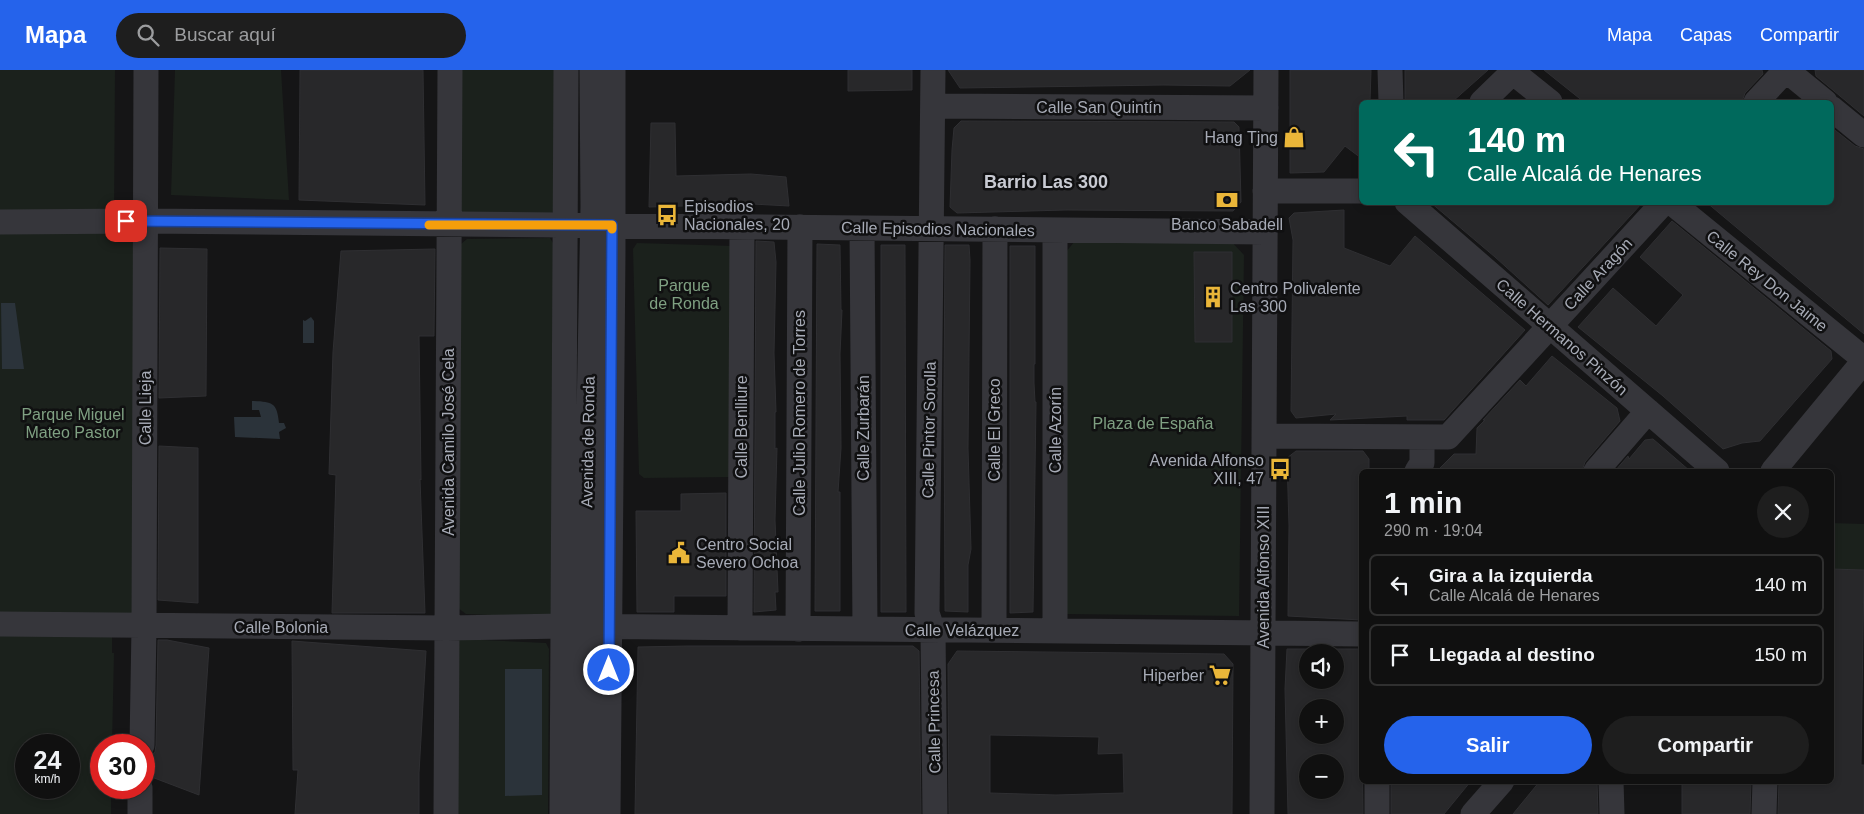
<!DOCTYPE html>
<html lang="es">
<meta charset="utf-8">
<style>
body{margin:0;font-family:Arial,sans-serif;background:#1e1e1e;color:#f1f3f6;height:100vh;display:flex;flex-direction:column;font-size:19px;white-space:nowrap}
*{box-sizing:border-box;margin:0}
p{font-size:16px;color:#9c9d9f}
.icon{flex:none;width:28px;height:28px;fill:none;stroke:currentColor;stroke-width:2;stroke-linecap:round;stroke-linejoin:round}
.map{position:relative;flex:1;overflow:hidden}
.side{position:absolute;left:1359px;top:399px;width:475px;height:315px;display:flex;flex-direction:column;background:#101010;border-radius:8px;box-shadow:0 2px 8px #0003,0 0 0 1px #303030}
.side>*{flex:none}
.banner{position:absolute;left:1359px;top:30px;width:475px;height:105px;border-radius:8px;box-shadow:0 2px 8px #0003,0 0 0 1px #303030;background:#00695c;color:#fff;overflow:hidden}
.fabs{position:absolute;left:1299px;top:574px;display:grid;gap:10px}
.fabs a{display:grid;place-items:center;width:45px;height:45px;border-radius:50%;background:#101010;box-shadow:0 2px 8px #0003,0 0 0 1px #303030;font-size:25px}
.speed{position:absolute;left:15px;top:664px;display:flex;gap:10px;font-size:25px;font-weight:700;text-align:center}
.speed>*{display:grid;place-content:center;width:65px;height:65px;border-radius:50%;background:#101010;box-shadow:0 2px 8px #0003,0 0 0 1px #303030;line-height:1}
.speed small{font-size:12px;font-weight:400}
.speed .limit{border:8px solid #d22;background:#fff;color:#111}
.pin{position:absolute;display:grid;place-items:center;width:42px;height:42px;color:#fff;margin:-21px;border-radius:10px;box-shadow:0 2px 8px #0006}
.me{position:absolute;width:55px;margin:-28px;rotate:0deg;stroke-linejoin:round;filter:drop-shadow(0 0 4px #0008)}
.turn{display:flex;align-items:center;gap:18px;height:105px;padding:0 25px;font-size:22px}
.turn .icon{width:65px;height:65px;stroke-width:2.5}
.turn b{display:block;font-size:35px;line-height:42px}
.round{display:grid;place-items:center;flex:none;width:52px;height:52px;border-radius:26px;background:#1e1e1e}
.summary{display:flex;align-items:center;justify-content:space-between;height:85px;padding:0 25px}
h1{font-size:30px;font-weight:700;line-height:38px}
.button{display:flex;gap:10px;margin-top:auto;padding:10px 25px}
.button a{flex:1;height:58px;border-radius:30px;background:#2563eb;color:#fff;font-size:20px;font-weight:700;line-height:58px;text-align:center}
.button a+a{background:#1e1e1e;color:#f1f3f6}
ul{padding:0;list-style:none}
li{display:flex;align-items:center;gap:15px;height:62px;margin:0 10px 8px;padding:0 15px;border:2px solid #303030;border-radius:8px}
li div{flex:1}
li b{display:block;font-size:19px}
li em{font-style:normal}
header{display:flex;align-items:center;gap:30px;box-sizing:border-box;height:70px;padding:0 25px;background:#2563eb;color:#fff}
header strong{font-size:24px}
nav{display:flex;gap:28px;margin-inline-start:auto;font-size:18px}
.search{width:350px;height:45px;background:#1e1e1e;display:flex;align-items:center;gap:12px;box-sizing:border-box;padding:0 18px;border-radius:28px;color:#9c9d9f;font-size:19px}
.map>svg:first-child{display:block}
</style>
<header>
<strong>Mapa</strong>
<div class="search"><svg class="icon" aria-label="search" viewBox="0 0 24 24"><circle cx="10" cy="10" r="6"/><path d="M15 15l6 6"/></svg>Buscar aquí</div>
<nav><a>Mapa</a><a>Capas</a><a>Compartir</a></nav>
</header>
<div class="map">
<svg width="1864" height="744" viewBox="0 0 1864 744">
<rect width="100%" height="100%" fill="#151516"/>
<path fill="#1b211c" fill-rule="evenodd" d="M0,0H115L114,151H146L144,557L112,556V583H114L112,675H101V718H111V744H0ZM26,675H69V718H26Z
M175,0H281L289,130L171,125Z
M461,0H556L555,141L550,144H466L460,141Z
M550,168L553,173V543L547,547L466,544L458,538L461,174L467,169Z
M1075,171H1231L1244,185L1239,546L1066,544L1065,183Z
M637,173L734,176L732,407L644,408L639,404L633,179Z
M1831,453L1864,454V500L1831,499Z
M460,569L546,573L549,579L548,744H456L457,573Z"/>
<path fill="#2b333a" d="M1,233H15L24,299H2Z
M311,247L314,251V273H303V250L305,251Z
M252,331C272,332 277,332 279,353H284L286,358L279,362L280,369L235,367L234,347H261L259,340H252Z
M505,599H542V725L505,726Z"/>
<path fill="#28282a" stroke="#2f2f32" fill-rule="evenodd" d="M300,0H423L425,135L299,130Z
M848,0H912V20L848,21Z
M948,0H1250L1230,16L1164,15L960,18Z
M1290,0H1371L1370,32H1361V88L1345,76L1324,102L1290,103Z
M1405,0H1488L1452,32H1405Z
M1544,0H1762L1763,4L1745,23L1742,32H1584Z
M1815,0H1864V46L1816,6Z
M961,51L1234,52L1239,57L1241,132L1233,141L1066,140L957,143L950,137L952,80L954,58Z
M651,53H675L676,106L751,104L786,107L789,136L752,134L649,137Z
M1831,57L1855,76L1864,79V264L1706,132H1831Z
M1430,132H1643L1548,235L1495,187Z
M1344,140V178L1390,196L1415,166L1525,260L1444,350H1407V346L1330,350L1336,344L1296,348L1291,341L1293,170L1289,148L1294,143Z
M1672,151L1831,281L1832,289L1760,371L1742,373L1723,379L1663,326L1578,257L1613,218L1656,256L1683,225L1640,187Z
M756,171L774,172L776,192L774,283L776,342H775V379L777,378L775,450L778,522H775L776,540L754,542Z
M817,174L840,175L841,240H842L840,284L841,378L838,422H840V541H815Z
M881,175H905L906,542H881Z
M945,175H969L970,190L968,378L971,479L968,495V542L945,541L944,324Z
M1010,176H1035V294H1034V313L1035,332H1036L1033,542L1010,543Z
M160,178L207,179L206,326L159,328Z
M435,179L434,266H419L421,410L420,409L425,543H332L336,405L329,404L333,282L341,181Z
M1194,182H1232V272H1195Z
M1552,286L1617,338L1620,351L1585,392L1582,401H1437L1454,384H1476L1477,358L1485,350H1483L1520,310L1526,316Z
M1653,369L1690,401H1615L1628,386L1629,389L1645,370Z
M159,376L198,378V533L158,530Z
M1296,381H1363L1369,389V401H1361V550L1288,546L1289,456L1287,388Z
M726,423V526H674V542H637L636,441H681V424Z
M1831,499L1864,500L1861,695H1864V744H1778L1779,711H1831Z
M158,570H167L209,578L199,725L149,706L150,686L155,682L156,675Z
M292,571L426,581L419,703V744H295L298,700H293Z
M688,576H913L919,581L921,744H635L638,577Z
M1287,579H1361L1363,744H1288L1285,619ZM1308,582H1335V610H1308ZM1308,638H1335V665H1308ZM1308,692H1335V720H1308Z
M957,581L1224,584L1233,594L1232,744H949L948,594ZM990,665L1099,667L1098,684L1123,683L1124,723L1056,725L990,723Z
M1391,711H1471L1444,744H1391Z
M1540,711H1597L1598,744H1513Z
M1682,711H1751L1750,744H1682Z"/>
<g fill="none" stroke-linecap="round" stroke-linejoin="round">
<path stroke="#36363b" stroke-width="25" d="M933,0L927,543L933,561L935,744
M1390,0L1391,32
M1510,0L1550,32
M1786,0L1825,32
M1482,32L1515,0
M1756,32L1786,0
M933,36L1266,38
M1831,38L1864,65
M1265,121H1361
M1407,132L1717,401
M1671,132L1864,289
M0,152L146,151L1265,162
M862,158L865,559
M1055,160V561
M1264,366L1448,367L1664,132
M1417,401L1422,393V367
M1596,401L1648,341
M1773,401L1864,291
M0,554L447,558L563,556L1361,564
M740,558L742,157
M798,559L800,157
M994,560L995,159
M142,675L144,557L146,0
M1611,711L1612,744
M140,744V718
M446,744L450,0
M562,744L566,0
M585,744V557L593,136L592,0
M608,744L613,180V0
M1262,744L1266,0
M1377,744V711
M1473,744L1502,711
M1764,744L1765,711"/>
</g>
<g fill="none" stroke-linecap="round" stroke-linejoin="round">
<g stroke="#184099" stroke-width="12">
<path id="route" d="M126,151L612,155L609,600"/>
</g>
<use href="#route" stroke="#2563eb" stroke-width="9"/>
<path stroke="#f59e0b" stroke-width="9" d="M429,155H612V159"/>
</g>
<defs>
<g id="shop-bare" transform="scale(1.725)"><path d="M-5-2.5h2.3a2.7 3.5 0 0 1 5.4 0H5L5.5 6h-11ZM-1.5-2.5h3a1.5 2.3 0 0 0-3 0Z" fill="#eab639" stroke="#101011" stroke-width="2.5" paint-order="stroke"/></g>
<g id="bank-bare" transform="scale(1.725)"><path d="M-6-4H6V4H-6ZM0-2.3a2.3 2.3 0 1 0 0 4.6a2.3 2.3 0 1 0 0-4.6Z" fill="#eab639" stroke="#101011" stroke-width="2.5" paint-order="stroke"/></g>
<g id="bus-bare" transform="scale(1.725)"><path d="M-5-6H5V4H4V6H2V4H-2V6H-4V4H-5ZM-3.5-4V0h7V-4ZM-3.5 1.2v1.5H-2V1.2ZM2 1.2v1.5H3.5V1.2Z" fill="#eab639" stroke="#101011" stroke-width="2.5" paint-order="stroke"/></g>
<g id="building-bare" transform="scale(1.725)"><path d="M-4-6H4V6H1V3H-1V6H-4ZM-2.5-4.3h1.7v1.8h-1.7ZM.8-4.3h1.7v1.8H.8ZM-2.5-1h1.7V.8h-1.7ZM.8-1h1.7V.8H.8Z" fill="#eab639" stroke="#101011" stroke-width="2.5" paint-order="stroke"/></g>
<g id="civic-bare" transform="scale(1.725)"><path d="M-.6-6.5H3V-4.5H.6V-3L4-1V1h2V6H-6V1h2V-1L-.6-3ZM-1.2 2.5V6h2.4V2.5Z" fill="#eab639" stroke="#101011" stroke-width="2.5" paint-order="stroke"/></g>
<g id="supermarket-bare" transform="scale(1.725)"><path d="M-6-5.5h2.5l.6 2H6L4.5 2H-2.5L-4.4-4H-6ZM-1.5 3.2a1.3 1.3 0 1 0 .1 0ZM3 3.2a1.3 1.3 0 1 0 .1 0Z" fill="#eab639" stroke="#101011" stroke-width="2.5" paint-order="stroke"/></g>
</defs>
<g fill-rule="evenodd">
<use href="#shop-bare" x="1294" y="67"/>
<use href="#bank-bare" x="1227" y="130"/>
<use href="#bus-bare" x="667" y="145"/>
<use href="#building-bare" x="1213" y="227"/>
<use href="#bus-bare" x="1280" y="399"/>
<use href="#civic-bare" x="679" y="483"/>
<use href="#supermarket-bare" x="1220" y="605"/>
</g>
<g text-anchor="middle" dominant-baseline="central" stroke-width="5" stroke-linejoin="round" paint-order="stroke">
<g font-size="16" fill="#a7abb6" stroke="#101011">
<text x="1099" y="37">Calle San Quintín</text>
<text transform="translate(938 159) rotate(1)">Calle Episodios Nacionales</text>
<text transform="translate(1598 204) rotate(-47)">Calle Aragón</text>
<text transform="translate(1767 211) rotate(39)">Calle Rey Don Jaime</text>
<text transform="translate(1562 267) rotate(41)">Calle Hermanos Pinzón</text>
<text transform="translate(145 338) rotate(-90)">Calle Lieja</text>
<text transform="translate(799 343) rotate(-90)">Calle Julio Romero de Torres</text>
<text transform="translate(741 357) rotate(-90)">Calle Benlliure</text>
<text transform="translate(863 358) rotate(-90)">Calle Zurbarán</text>
<text transform="translate(929 360) rotate(-89)">Calle Pintor Sorolla</text>
<text transform="translate(994 360) rotate(-90)">Calle El Greco</text>
<text transform="translate(1055 360) rotate(-90)">Calle Azorín</text>
<text transform="translate(448 372) rotate(-90)">Avenida Camilo José Cela</text>
<text transform="translate(588 372) rotate(-89)">Avenida de Ronda</text>
<text transform="translate(1263 507) rotate(-90)">Avenida Alfonso XIII</text>
<text x="281" y="557">Calle Bolonia</text>
<text x="962" y="560">Calle Velázquez</text>
<text transform="translate(934 652) rotate(-91)">Calle Princesa</text>
</g>
<g font-size="16" fill="#a7abb6" stroke="#101011" text-anchor="end">
<text x="1278" y="67">Hang Tjng</text>
<text x="684" y="136" text-anchor="start">Episodios<tspan x="684" dy="18">Nacionales, 20</tspan></text>
<text x="1227" y="154" text-anchor="middle">Banco Sabadell</text>
<text x="1230" y="218" text-anchor="start">Centro Polivalente<tspan x="1230" dy="18">Las 300</tspan></text>
<text x="1264" y="390">Avenida Alfonso<tspan x="1264" dy="18">XIII, 47</tspan></text>
<text x="696" y="474" text-anchor="start">Centro Social<tspan x="696" dy="18">Severo Ochoa</tspan></text>
<text x="1204" y="605">Hiperber</text>
</g>
<g font-size="16" fill="#7fa082" stroke="#101011">
<text x="684" y="215">Parque<tspan x="684" dy="18">de Ronda</tspan></text>
<text x="73" y="344">Parque Miguel<tspan x="73" dy="18">Mateo Pastor</tspan></text>
<text x="1153" y="353">Plaza de España</text>
</g>
<g font-size="18" font-weight="bold" fill="#c8cad2" stroke="#101011">
<text x="1046" y="112">Barrio Las 300</text>
</g>
</g>
</svg>
<div class="fabs">
<a><svg class="icon" aria-label="sound" viewBox="0 0 24 24"><path d="M4 9h4l5-4v14l-5-4H4zM17 9q2 3 0 6"/></svg></a>
<a>+</a>
<a>−</a>
</div>
<div class="speed"><div>24<small>km/h</small></div><div class="limit">30</div></div>
<div class="pin" style="left:126px;top:151px;background:#d93025"><svg class="icon" aria-label="arrive" viewBox="0 0 24 24"><path d="M6 21V4h12l-3 4 3 4H6"/></svg></div>
<svg class="me" style="left:609px;top:600px" viewBox="-20 -20 40 40"><circle r="17" fill="#2563eb" stroke="#fff" stroke-width="3"/><path d="M0-11L8 9 0 5-8 9z" fill="#fff"/></svg>
<div class="banner">
<div class="turn"><svg class="icon" aria-label="left" viewBox="0 0 24 24"><path d="M17 20v-9H6M10 6l-5 5 5 5"/></svg><div><b>140 m</b>Calle Alcalá de Henares</div></div>
</div>
<section class="side">
<div class="summary"><div><h1>1 min</h1><p>290 m · 19:04</p></div><a class="round"><svg class="icon" aria-label="close" viewBox="0 0 24 24"><path d="M6 6l12 12M18 6L6 18"/></svg></a></div>
<ul>
<li><svg class="icon" aria-label="left" viewBox="0 0 24 24"><path d="M17 20v-9H6M10 6l-5 5 5 5"/></svg><div><b>Gira a la izquierda</b><p>Calle Alcalá de Henares</p></div><em>140 m</em></li>
<li><svg class="icon" aria-label="arrive" viewBox="0 0 24 24"><path d="M6 21V4h12l-3 4 3 4H6"/></svg><div><b>Llegada al destino</b></div><em>150 m</em></li>
</ul>
<div class="button"><a>Salir</a><a>Compartir</a></div>
</section>
</div>
